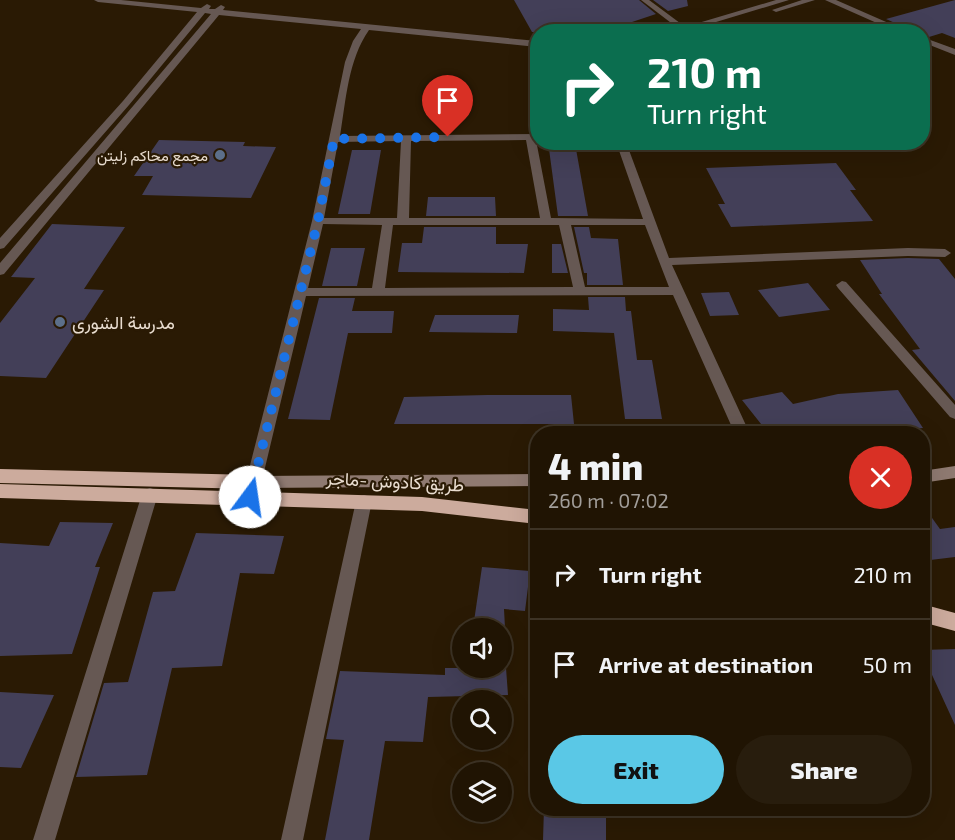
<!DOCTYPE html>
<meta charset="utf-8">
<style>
body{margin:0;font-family:"Exo 2",Vazirmatn,sans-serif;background:#281d0d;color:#f1f3f6;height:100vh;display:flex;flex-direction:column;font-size:22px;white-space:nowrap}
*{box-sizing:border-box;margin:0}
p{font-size:20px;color:#a29e9a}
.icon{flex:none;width:33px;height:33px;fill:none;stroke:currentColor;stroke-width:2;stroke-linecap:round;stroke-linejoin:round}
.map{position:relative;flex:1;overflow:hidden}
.panel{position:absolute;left:530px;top:426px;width:400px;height:390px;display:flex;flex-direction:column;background:#201403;border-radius:24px;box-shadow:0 6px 24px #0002,0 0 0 2px #3d3325}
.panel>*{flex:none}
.hud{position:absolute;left:530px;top:24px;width:400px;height:126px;border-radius:24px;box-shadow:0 6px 24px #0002,0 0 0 2px #3d3325;background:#0b6e4f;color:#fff;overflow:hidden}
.tools{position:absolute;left:452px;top:618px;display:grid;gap:12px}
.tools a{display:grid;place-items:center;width:60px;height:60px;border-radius:50%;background:#201403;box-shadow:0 6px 24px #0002,0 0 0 2px #3d3325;font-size:30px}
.pin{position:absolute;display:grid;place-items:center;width:51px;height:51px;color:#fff;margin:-62px -26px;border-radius:50% 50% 50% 0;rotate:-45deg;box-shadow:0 0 6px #0007}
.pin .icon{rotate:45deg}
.me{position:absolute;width:66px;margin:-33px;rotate:14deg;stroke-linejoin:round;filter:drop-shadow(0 0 4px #0008)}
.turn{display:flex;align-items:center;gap:21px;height:126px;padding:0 18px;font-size:27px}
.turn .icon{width:78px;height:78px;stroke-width:2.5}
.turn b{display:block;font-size:42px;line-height:51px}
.round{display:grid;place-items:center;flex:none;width:63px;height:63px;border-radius:32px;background:#281d0d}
.overview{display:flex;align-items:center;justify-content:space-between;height:102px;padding:0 18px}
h1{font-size:36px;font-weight:800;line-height:45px}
.action{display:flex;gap:12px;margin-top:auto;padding:12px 18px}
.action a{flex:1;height:69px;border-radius:36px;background:#5ac8e6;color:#111;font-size:24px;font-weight:800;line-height:69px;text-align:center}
.action a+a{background:#281d0d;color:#f1f3f6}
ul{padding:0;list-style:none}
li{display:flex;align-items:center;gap:18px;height:90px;padding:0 18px;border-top:2px solid #3d3325}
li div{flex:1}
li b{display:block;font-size:22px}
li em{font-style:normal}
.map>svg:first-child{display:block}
</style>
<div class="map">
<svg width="955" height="840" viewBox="0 0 955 840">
<rect width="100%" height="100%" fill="#2a1a04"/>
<path fill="#433f58" d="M514,0H639L656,14L620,26L626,32H532Z
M653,0H687L688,6L668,11Z
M955,0V38L942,33L929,37L922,34V32H915L886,19Z
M159,140L245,142L243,146L276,147L251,198L142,195L153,176H134Z
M549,149H576L588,216H558Z
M352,150H381L370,214H338Z
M836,163L856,190H850L873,221L731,227L718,204H725L706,168Z
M428,197H495L496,216H426Z
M52,224L125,227L84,289L104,290L46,378L0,376V323L35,278L11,277Z
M424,227H496V244H528L524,273L398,272L402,243H422Z
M574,227H589L591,238L618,239L623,285H587V273H584Z
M552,244H561L568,273H552Z
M331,248H365L357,286H322Z
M908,258L939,259L955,279V401L912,350L920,349L879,294H882L860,260Z
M808,283L830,310L779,317L758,290Z
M729,292L739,315L710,316L701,293Z
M588,297H625L626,311H631L637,360H652L662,419H625L614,333L553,331V309L589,310Z
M319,298H355L352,311H394L392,333H348L330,420L288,419Z
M435,315H519L517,333L429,332Z
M898,390L923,428L847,434H769L742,400L782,392L793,404L838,394Z
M487,395H571L574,424H394L404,397Z
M922,504L940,529L955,527V557L922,561Z
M60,522L113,523L95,567H100L72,654L0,656V543L49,546Z
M196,533L284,536L274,574L240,573L222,666L172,668L147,775L76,777L104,683L128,682L153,592L175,591Z
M482,567L530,571L525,611L504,609L505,628H473Z
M955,649V725L922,653V650Z
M445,668H506L508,695L428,697L423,742L385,741L369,840H325L344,740L326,739L340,671L445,675Z
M0,692L54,695L21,768L0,767Z
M544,808H606V840H543Z"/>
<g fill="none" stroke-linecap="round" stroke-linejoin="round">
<path fill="#665853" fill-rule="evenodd" d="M641,0H649L692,32H683Z"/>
<path fill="#665853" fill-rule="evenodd" d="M94,0H121L201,8L207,4L211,6L209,9H215L221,5L225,7L223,10L537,41V47L369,30C348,60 346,100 340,136L537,134L536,140L551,218L643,219L616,142H626L669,258L908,248L945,249L951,253L945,257L908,256L672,265L750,434H735L673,295L306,296L258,497L256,501H244L242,497L312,221L345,62L353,41L361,29L219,15L4,274L0,275V263L211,14L205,13L129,105L4,248L0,249V238L123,101L197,12L98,2ZM526,140L540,218H409L411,141ZM401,141L397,218H324L338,142ZM323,224L382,225L372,288H308ZM393,225H559L573,287L385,288ZM571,225H645L669,287H585Z
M776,0H789L683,32H668Z
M802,0H815L776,12L772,10Z
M825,0H836L909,32H897Z
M922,37L955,49V55L922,42Z
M842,281L846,282L955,405V419L950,417L838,288L836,285Z
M150,488L156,490L158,494L55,840H33L142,494L144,490Z
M364,495L370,497L372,501L303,840H281L356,501L358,497Z"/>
<path fill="#8f7a71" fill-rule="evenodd" d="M955,466V478L922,483V471Z
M537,474V486L254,488L248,486L246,482L248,478L254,476Z"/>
<path fill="#ccab9d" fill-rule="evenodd" d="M0,469L254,475L261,477L264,482L261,487L254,489L0,483Z
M0,484L422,497L537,510V524L422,511L0,498Z
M922,604L955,613V631L922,622Z"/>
</g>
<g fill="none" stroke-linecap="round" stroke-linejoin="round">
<path stroke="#1a73e8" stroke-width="10" stroke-dasharray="0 18" d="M250,497L318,221L334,139L448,137"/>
</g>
<g fill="#5c6f8a" stroke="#2a1a04" stroke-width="2">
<circle cx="220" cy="155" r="6"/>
<circle cx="60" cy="322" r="6"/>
</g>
<g text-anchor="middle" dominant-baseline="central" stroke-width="4.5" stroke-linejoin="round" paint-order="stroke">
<g font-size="15" fill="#e9ddd0" stroke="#2a1a04" text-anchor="end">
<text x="208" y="155">مجمع محاكم زليتن</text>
</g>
<g font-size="18" fill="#e9ddd0" stroke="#2a1a04" text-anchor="start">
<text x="72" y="322">مدرسة الشورى</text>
</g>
<g font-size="18" fill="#e9ddd0" stroke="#2a1a04">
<text transform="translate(395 481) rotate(3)">طريق كادوش -ماجر</text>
</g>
</g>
</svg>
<div class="tools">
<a><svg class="icon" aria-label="sound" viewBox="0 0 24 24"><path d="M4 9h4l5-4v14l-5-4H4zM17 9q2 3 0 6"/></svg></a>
<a><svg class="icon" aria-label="search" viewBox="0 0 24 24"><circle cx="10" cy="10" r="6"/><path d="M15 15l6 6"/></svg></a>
<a><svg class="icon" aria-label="layers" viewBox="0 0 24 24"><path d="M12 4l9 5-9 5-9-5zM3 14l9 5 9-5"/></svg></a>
</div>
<div class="pin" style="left:448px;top:137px;background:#d93025"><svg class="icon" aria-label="arrive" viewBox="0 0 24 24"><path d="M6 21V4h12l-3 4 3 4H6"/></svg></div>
<svg class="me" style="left:250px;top:497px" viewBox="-20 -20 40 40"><circle r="19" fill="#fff"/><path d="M0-13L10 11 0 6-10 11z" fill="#1a73e8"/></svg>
<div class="hud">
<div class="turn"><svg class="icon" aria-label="right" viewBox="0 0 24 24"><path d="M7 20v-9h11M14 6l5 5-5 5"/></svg><div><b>210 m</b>Turn right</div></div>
</div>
<section class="panel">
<div class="overview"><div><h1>4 min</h1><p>260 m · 07:02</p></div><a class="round" style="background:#d93025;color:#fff"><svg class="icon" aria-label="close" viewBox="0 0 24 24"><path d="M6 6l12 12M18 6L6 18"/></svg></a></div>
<ul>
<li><svg class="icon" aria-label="right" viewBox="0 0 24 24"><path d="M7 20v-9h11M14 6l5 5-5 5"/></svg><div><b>Turn right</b></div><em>210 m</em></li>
<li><svg class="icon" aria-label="arrive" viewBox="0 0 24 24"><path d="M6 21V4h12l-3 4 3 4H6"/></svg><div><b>Arrive at destination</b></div><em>50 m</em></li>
</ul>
<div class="action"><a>Exit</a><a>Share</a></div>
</section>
</div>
